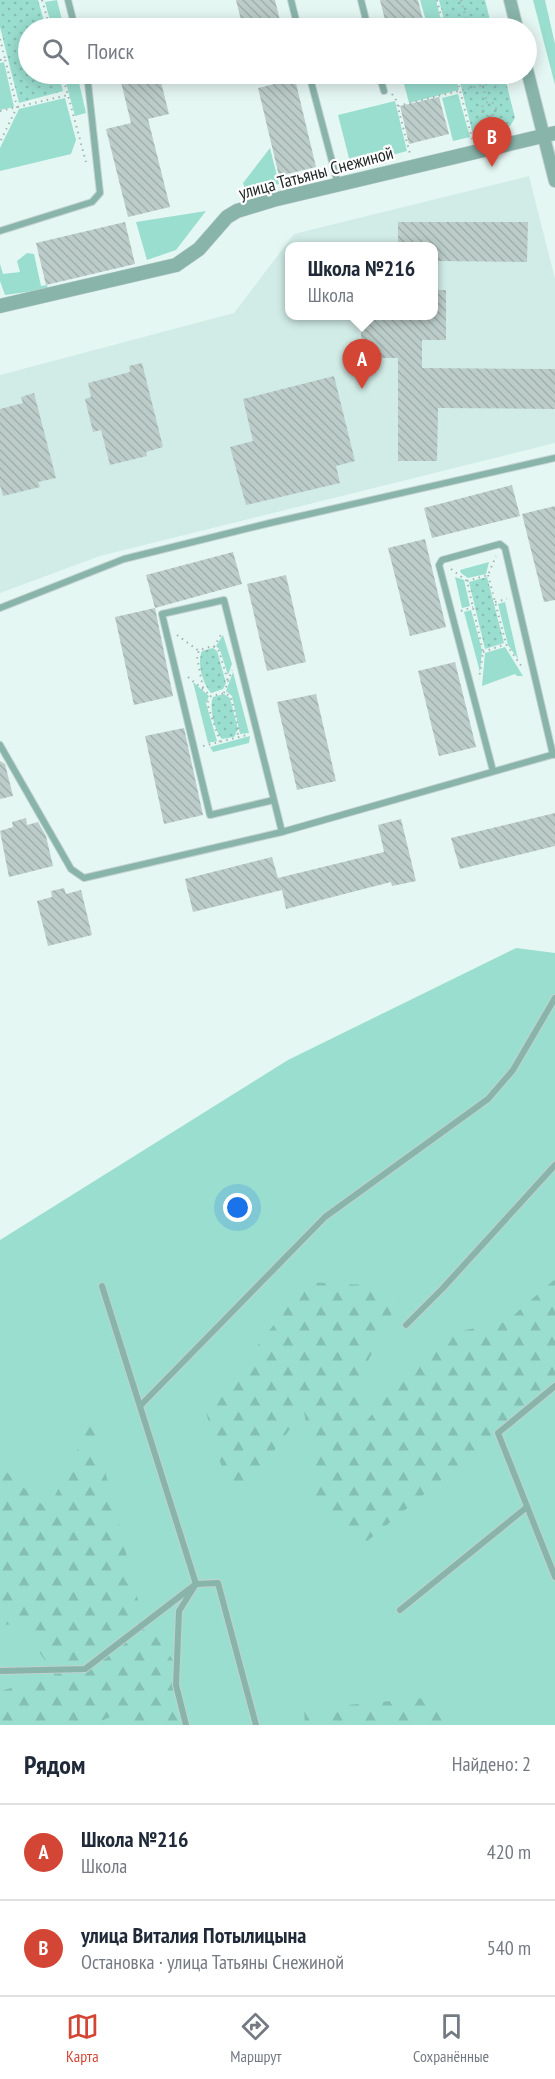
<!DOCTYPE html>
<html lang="ru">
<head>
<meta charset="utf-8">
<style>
  :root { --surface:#fff; --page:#f6f6f7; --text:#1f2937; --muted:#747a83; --line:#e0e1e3; --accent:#d34636 }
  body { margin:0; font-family:"PT Sans Narrow",sans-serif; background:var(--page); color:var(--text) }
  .you { position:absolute; left:238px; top:1208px; width:21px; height:21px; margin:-15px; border:4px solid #fff; border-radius:50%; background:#1a73e8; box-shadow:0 0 0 9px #1a73e833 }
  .badge { display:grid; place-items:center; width:39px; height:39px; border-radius:50%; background:var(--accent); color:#fff; font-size:20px; font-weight:700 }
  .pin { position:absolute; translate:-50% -50px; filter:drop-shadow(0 2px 3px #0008) }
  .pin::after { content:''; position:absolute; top:32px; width:21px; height:18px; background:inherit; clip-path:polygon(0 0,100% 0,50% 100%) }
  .popup { position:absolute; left:285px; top:242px; width:153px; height:78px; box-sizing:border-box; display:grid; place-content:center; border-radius:12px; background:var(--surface); filter:drop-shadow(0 2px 4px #0005); font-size:20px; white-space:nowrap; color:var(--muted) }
  .popup b { font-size:22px; color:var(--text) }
  .popup::after { content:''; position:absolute; left:50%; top:100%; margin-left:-12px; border:12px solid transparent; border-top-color:var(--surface) }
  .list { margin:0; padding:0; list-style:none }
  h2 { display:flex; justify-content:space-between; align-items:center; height:78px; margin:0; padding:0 24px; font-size:26px }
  h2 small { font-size:20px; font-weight:400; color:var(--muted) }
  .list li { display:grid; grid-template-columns:39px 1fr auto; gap:18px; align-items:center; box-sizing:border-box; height:96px; padding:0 24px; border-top:2px solid var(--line) }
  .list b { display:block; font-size:22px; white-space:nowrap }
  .list p { margin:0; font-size:20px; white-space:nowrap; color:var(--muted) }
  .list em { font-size:20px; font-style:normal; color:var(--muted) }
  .icon { flex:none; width:33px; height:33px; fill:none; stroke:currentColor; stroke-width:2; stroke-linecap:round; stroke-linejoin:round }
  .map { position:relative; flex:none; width:555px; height:1725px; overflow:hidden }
  .search { position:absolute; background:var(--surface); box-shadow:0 3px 15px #0003; left:18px; right:18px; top:18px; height:66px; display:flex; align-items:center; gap:15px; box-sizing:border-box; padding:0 21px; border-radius:33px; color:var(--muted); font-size:22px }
  .sheet { height:270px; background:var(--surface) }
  nav { display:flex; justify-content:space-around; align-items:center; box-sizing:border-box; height:84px; border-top:2px solid var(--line); background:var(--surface); font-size:16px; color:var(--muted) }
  nav a { display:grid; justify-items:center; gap:3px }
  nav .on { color:var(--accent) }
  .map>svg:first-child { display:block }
</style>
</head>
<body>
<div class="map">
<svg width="555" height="1725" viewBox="0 0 555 1725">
  <defs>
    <pattern id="forest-firs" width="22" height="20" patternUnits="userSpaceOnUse" patternTransform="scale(1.5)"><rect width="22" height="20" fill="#9aded0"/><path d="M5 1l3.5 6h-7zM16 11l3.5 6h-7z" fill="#84bfb3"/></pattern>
    <pattern id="park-dots" width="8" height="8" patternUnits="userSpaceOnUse" patternTransform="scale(1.5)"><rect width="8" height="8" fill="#9aded0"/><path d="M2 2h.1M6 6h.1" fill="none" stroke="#84bfb3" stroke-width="1.8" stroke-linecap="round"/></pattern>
    <pattern id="building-back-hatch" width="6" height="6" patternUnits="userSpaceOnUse" patternTransform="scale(1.5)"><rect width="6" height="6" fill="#bccdc9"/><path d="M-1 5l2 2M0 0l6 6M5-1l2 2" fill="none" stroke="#a1b0ad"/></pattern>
  </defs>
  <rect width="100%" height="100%" fill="#e5f7f3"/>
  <path fill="#d1ece6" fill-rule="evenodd" d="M529,176L555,279V443L100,556L0,593V375L234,313L294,234ZM290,246H434V316H290Z"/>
  <g fill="#9aded0">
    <path d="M57,0L64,28H52L45,2Z"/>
    <path d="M420,0H436L443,28H428Z"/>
    <path d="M533,0H545L555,44V85Z"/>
    <path d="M4,62L14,107L0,110V63Z"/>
    <path d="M77,74L86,113L75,116L64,75Z"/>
    <path d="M412,74H455L459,90L409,103L402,76Z"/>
    <path d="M458,94L470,137L453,141L442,98Z"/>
    <path d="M65,98L76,140L71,154L0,171V148L19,109Z"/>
    <path d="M395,101L407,151L351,166L338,115Z"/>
    <path d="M270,148L279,184L246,192L243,183Z"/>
    <path d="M206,211L176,250L147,260L136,222Z"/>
    <path d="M27,253L34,254L41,286L47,285L48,289L5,295L0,281V264L3,274L20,272L17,261Z"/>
    <path d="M489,562L486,574L468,578L461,573L460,570Z"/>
    <path d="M455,577L464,580L470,606L462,608Z"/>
    <path d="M505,602L518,659L508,645L498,604Z"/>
    <path d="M471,610L482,650L480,672L464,612Z"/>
    <path d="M223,635L232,664L228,675L220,650L216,646Z"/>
    <path d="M505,647L523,676H517L515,674L482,686L485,653Z"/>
    <path d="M233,672L249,733L240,734L232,696L226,691Z"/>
    <path d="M193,682L209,696L206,703L217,741L208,743Z"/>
    <path d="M250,736L249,743L213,752L210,747Z"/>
    <path d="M516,948L555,953V1725H0V1240L288,1060Z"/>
  </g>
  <g fill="url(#forest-firs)">
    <path d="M555,1279V1386L359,1548L315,1494L304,1410L233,1507L206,1412L307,1282L405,1287L368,1361L357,1433L435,1336L506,1322Z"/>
    <path d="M92,1420L139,1604L187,1684L182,1725H139L119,1713L92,1725H0V1691L55,1676L21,1624L0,1625V1466L48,1510Z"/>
    <path d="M424,1698L458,1725H305L304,1709Z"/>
  </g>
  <g fill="url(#park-dots)">
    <path d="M0,0H38L46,28H28V74H58L63,91L19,103L0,27Z"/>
    <path d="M439,0H485L492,28H446Z"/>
    <path d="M458,74H504L515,118L510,126L473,135Z"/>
    <path d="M487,577L504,643L485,649L469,582Z"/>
    <path d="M213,648L217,651L226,683L223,689L211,693C202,683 197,662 202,651Z"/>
    <path d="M224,694L230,698L238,729L234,737L222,739C214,730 209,707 213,697Z"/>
  </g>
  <g fill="url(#building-back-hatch)">
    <path d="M236,0H275L282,28H243Z"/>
    <path d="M380,0H418L425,28H387Z"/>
    <path d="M119,74H159L169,114L148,119L170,207L128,217L106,129L131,123Z"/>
    <path d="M295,79L316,167L279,176L258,88Z"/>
    <path d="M439,97L449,134L409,144L400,106Z"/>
    <path d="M125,222L135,264L46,285L36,243Z"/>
    <path d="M398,222H528L527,262L434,261V246H398Z"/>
    <path d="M434,290H446V340H422V368L555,369V409L438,408L437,461H398V358H354V343H361V315H434Z"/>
    <path d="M142,363L163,447L146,452L147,456L110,465L101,430L93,432L85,399L91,397L88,383L130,372L129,366Z"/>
    <path d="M334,376L355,461L336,466L340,483L246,505L230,447L253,441L243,399Z"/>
    <path d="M34,393L56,478L38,482L40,487L3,496L0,485V409L23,403L21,397Z"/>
    <path d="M512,485L520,516L432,538L424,508Z"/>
    <path d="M555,506V600L544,602L522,514Z"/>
    <path d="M425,539L446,627L410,636L388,548Z"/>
    <path d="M233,552L242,584L155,608L146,575Z"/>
    <path d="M286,575L306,662L267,671L247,584Z"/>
    <path d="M155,608L173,696L134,705L115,617Z"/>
    <path d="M455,662L476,747L439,756L418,671Z"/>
    <path d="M316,694L336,781L297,790L277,702Z"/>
    <path d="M184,728L203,815L164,824L145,736Z"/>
    <path d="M0,761L5,764L13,796L0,799Z"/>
    <path d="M555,813V846L460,869L451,838Z"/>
    <path d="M26,818L27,825L38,822L46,836L53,866L9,877L0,831L13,827L12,822Z"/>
    <path d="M401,819L416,881L392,886L391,882L286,909L282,890L193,912L185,879L272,857L278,878L384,852L378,825Z"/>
    <path d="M64,888L66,894L81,890L92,935L48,946L37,901L52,897L51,891Z"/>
  </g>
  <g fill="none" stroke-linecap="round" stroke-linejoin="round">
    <g stroke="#c2d2cf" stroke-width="8">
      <g id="service">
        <path d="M68,0L75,28"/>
        <path d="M291,0L298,28"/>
        <path d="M361,0L368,28"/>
        <path d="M309,74L338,184"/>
        <path d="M379,74L384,91"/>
        <path d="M0,231L92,202L100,193L87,74"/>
        <path d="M0,608L124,559L270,523L555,458"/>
        <path d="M0,745L71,869L84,878L282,832L555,754"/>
        <path d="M493,771L439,565L442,560L500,544L505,548L553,755"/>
        <path d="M274,800L210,815L162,614L224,600L282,832"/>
        <path d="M102,1286L196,1584L179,1611L176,1685L186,1725"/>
        <path d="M406,1325L443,1288L555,1165"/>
        <path d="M555,1386L498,1433L555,1577"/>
        <path d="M140,1406L325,1217L488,1099L513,1070L555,998"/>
        <path d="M400,1610L527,1507"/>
        <path d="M0,1671L85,1669L196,1584L218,1583L256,1725"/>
      </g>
    </g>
    <g stroke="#c2d2cf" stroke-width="14">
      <g id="minor">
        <path d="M510,0L517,28"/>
        <path d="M526,66L555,181"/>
      </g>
    </g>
    <g stroke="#c2d2cf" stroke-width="15">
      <path id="tertiary" d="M0,306L176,265L199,249L227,217L237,211L273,200L555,133"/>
    </g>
    <g stroke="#a4b3b0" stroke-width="2" stroke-dasharray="1.5 4.5" stroke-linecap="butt">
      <path d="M42,0L50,28"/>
      <path d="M437,0L444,28"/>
      <path d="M461,0L468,28"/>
      <path d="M0,39L5,59"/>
      <path d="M0,60L5,59L17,107L0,142"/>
      <path d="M62,74L68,95"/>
      <path d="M456,74L472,139"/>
      <path d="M480,74L487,102"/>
      <path d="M392,94L396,100L410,154"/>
      <circle cx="489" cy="109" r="7"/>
      <path d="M398,106L507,79"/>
      <path d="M0,111L68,95L86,162"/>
      <path d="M491,115L495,133"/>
      <path d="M451,569L467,581L483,652L479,679"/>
      <path d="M488,575L506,644L522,667"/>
      <path d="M467,581L488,575L496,556"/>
      <path d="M495,602L507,599"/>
      <path d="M461,611L473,607"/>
      <path d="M177,635L199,651"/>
      <path d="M214,647L222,633"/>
      <path d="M483,652L506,644"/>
      <path d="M188,677L211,696"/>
      <path d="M203,688L197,657L199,650L213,646L219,651L228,681"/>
      <path d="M224,693L232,670"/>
      <path d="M220,742L207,703L211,696L225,693L231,697L239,731L236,738"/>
      <path d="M203,746L247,735"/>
    </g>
    <use href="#service" stroke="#89b4aa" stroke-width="6"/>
    <use href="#minor" stroke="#89b4aa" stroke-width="12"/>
    <use href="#tertiary" stroke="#89b4aa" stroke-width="14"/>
  </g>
  <g text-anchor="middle" stroke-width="4.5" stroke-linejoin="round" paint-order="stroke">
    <g font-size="18" fill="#232a29" stroke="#fff">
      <text transform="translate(316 173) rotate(-15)" y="6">улица Татьяны Снежиной</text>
    </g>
  </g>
</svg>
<div class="you"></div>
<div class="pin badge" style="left:362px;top:389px">A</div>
<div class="popup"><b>Школа №216</b>Школа</div>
<div class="pin badge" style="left:492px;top:167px">B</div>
<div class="search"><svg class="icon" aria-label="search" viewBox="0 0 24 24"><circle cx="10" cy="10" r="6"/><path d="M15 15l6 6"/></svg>Поиск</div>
</div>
<section class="sheet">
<h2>Рядом<small>Найдено: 2</small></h2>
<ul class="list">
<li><span class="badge">A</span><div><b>Школа №216</b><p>Школа</p></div><em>420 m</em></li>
<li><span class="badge">B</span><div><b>улица Виталия Потылицына</b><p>Остановка · улица Татьяны Снежиной</p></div><em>540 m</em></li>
</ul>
</section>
<nav>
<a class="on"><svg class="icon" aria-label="map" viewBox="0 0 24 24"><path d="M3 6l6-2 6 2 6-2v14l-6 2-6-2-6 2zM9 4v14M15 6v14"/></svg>Карта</a>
<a><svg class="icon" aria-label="directions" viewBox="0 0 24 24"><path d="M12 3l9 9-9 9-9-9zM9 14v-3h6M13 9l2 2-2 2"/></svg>Маршрут</a>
<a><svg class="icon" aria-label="saved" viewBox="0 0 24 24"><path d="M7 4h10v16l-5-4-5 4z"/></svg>Сохранённые</a>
</nav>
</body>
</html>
